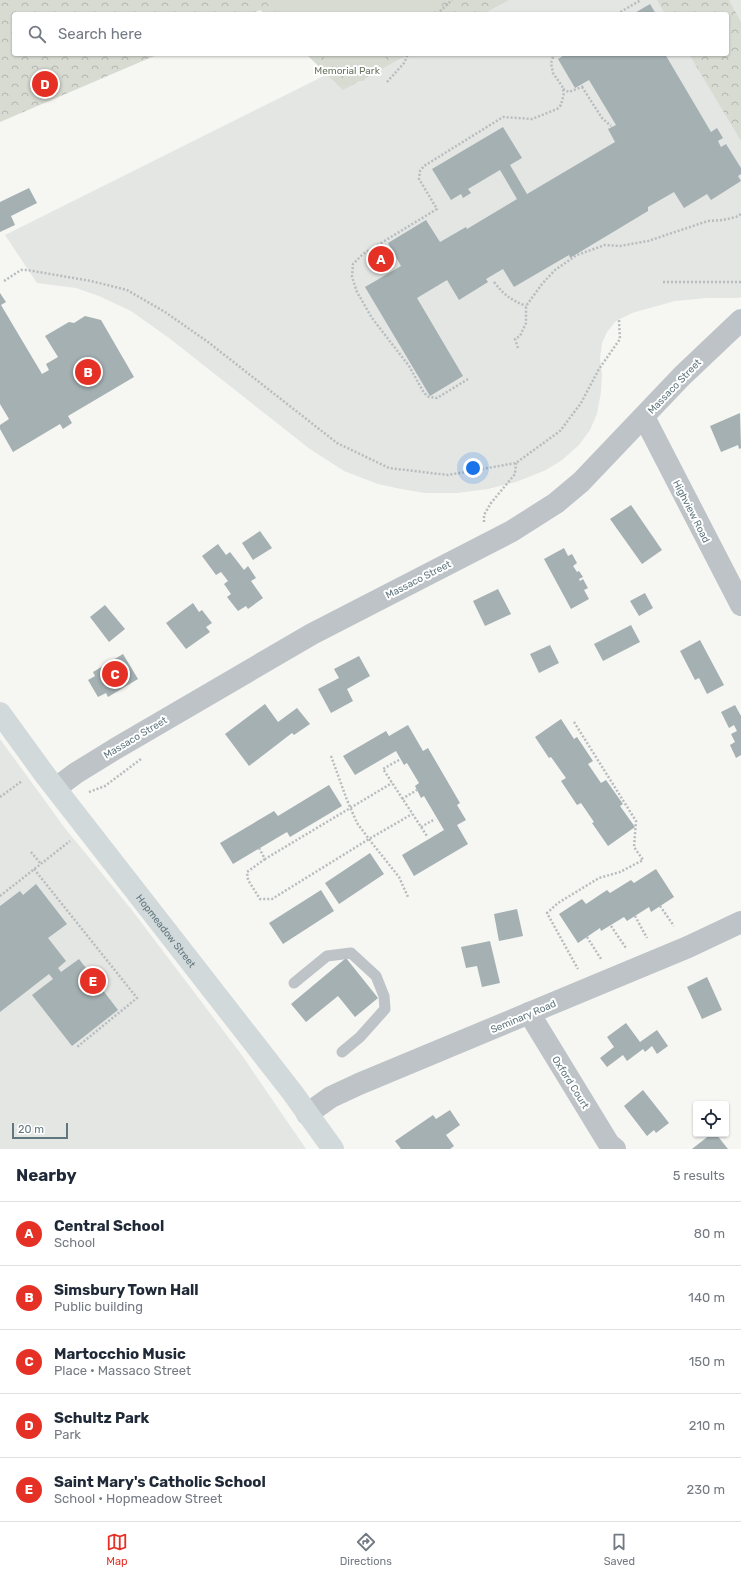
<!DOCTYPE html>
<html lang="en">
<head>
<meta charset="utf-8">
<style>
  :root { --surface:#fff; --page:#f2f2f3; --text:#1f2937; --muted:#747a83; --line:#e0e1e3; --accent:#e53125 }
  body { margin:0; font-family:Rubik,sans-serif; background:var(--page); color:var(--text) }
  .controls { position:absolute; right:12px; bottom:12px; display:grid; overflow:hidden; border-radius:4px; box-shadow:0 1px 3px #0004 }
  .controls button { width:36px; height:36px; display:grid; place-items:center; padding:0; border:0; border-bottom:1px solid var(--line); background:var(--surface); color:var(--text); font:20px sans-serif }
  .scale { position:absolute; left:12px; bottom:10px; width:56px; box-sizing:border-box; padding-left:4px; border:2px solid #61777e; border-top:0; font-size:11px; line-height:14px; white-space:nowrap; color:#61777e; -webkit-text-stroke:3px #fff; paint-order:stroke }
  .you { position:absolute; left:473px; top:468px; width:14px; height:14px; margin:-10px; border:3px solid #fff; border-radius:50%; background:#1a73e8; box-shadow:0 0 0 6px #1a73e833 }
  .badge { display:grid; place-items:center; width:26px; height:26px; border-radius:50%; background:var(--accent); color:#fff; font-size:13px; font-weight:700 }
  .pin { position:absolute; translate:-50% -50%; border:2px solid #fff; box-shadow:0 1px 4px #0006 }
  .list { margin:0; padding:0; list-style:none }
  h2 { display:flex; justify-content:space-between; align-items:center; height:52px; margin:0; padding:0 16px; font-size:17px }
  h2 small { font-size:13px; font-weight:400; color:var(--muted) }
  .list li { display:grid; grid-template-columns:26px 1fr auto; gap:12px; align-items:center; box-sizing:border-box; height:64px; padding:0 16px; border-top:1px solid var(--line) }
  .list b { display:block; font-size:15px; white-space:nowrap }
  .list p { margin:0; font-size:13px; white-space:nowrap; color:var(--muted) }
  .list em { font-size:13px; font-style:normal; color:var(--muted) }
  .icon { flex:none; width:22px; height:22px; fill:none; stroke:currentColor; stroke-width:2; stroke-linecap:round; stroke-linejoin:round }
  .map { position:relative; flex:none; width:741px; height:1149px; overflow:hidden }
  .search { position:absolute; background:var(--surface); box-shadow:0 1px 3px #0004; left:12px; right:12px; top:12px; height:44px; display:flex; align-items:center; gap:10px; box-sizing:border-box; padding:0 14px; border-radius:4px; color:var(--muted); font-size:15px }
  .sheet { height:372px; background:var(--surface) }
  nav { display:flex; justify-content:space-around; align-items:center; box-sizing:border-box; height:56px; border-top:1px solid var(--line); background:var(--surface); font-size:11px; color:var(--muted) }
  nav a { display:grid; justify-items:center; gap:2px }
  nav .on { color:var(--accent) }
  .map>svg:first-child { display:block }
</style>
</head>
<body>
<div class="map">
<svg width="741" height="1149" viewBox="0 0 741 1149">
  <defs>
    <pattern id="park-crowns" width="20" height="18" patternUnits="userSpaceOnUse"><rect width="20" height="18" fill="#d7dbd2"/><path d="M2 6a3 3 0 1 1 6 0M12 15a3 3 0 1 1 6 0" fill="none" stroke="#b2b6b0"/></pattern>
  </defs>
  <rect width="100%" height="100%" fill="#f6f6f3"/>
  <g fill="#e4e6e4">
    <path d="M477,0H741V297L738,298H707L675,301L632,313L616,321L607,332L602,343L600,359L602,374L601,392L597,414L590,430L579,445L562,460L546,470L516,482L488,489L457,493H425L401,489L378,484L344,471L310,449L169,338L131,311L99,296L76,288L37,283L5,235L368,54H727V14H448Z"/>
    <path d="M0,739L64,827L131,909L241,1054L306,1149H0Z"/>
  </g>
  <g fill="url(#park-crowns)">
    <path d="M0,0H509L483,14H265L260,10L251,14H14V54H159L0,122Z"/>
    <path d="M657,0H729L741,22V141L689,54H727V14H665Z"/>
    <path d="M306,54H409L343,90Z"/>
  </g>
  <g fill="#d7dbd2">
    <path d="M264,0H442L428,14H278Z"/>
    <path d="M320,54H389L363,81H348Z"/>
  </g>
  <g fill="#a4b0b2">
    <path d="M650,4L656,14H633Z"/>
    <path d="M566,54H665L711,132L717,128L723,138L718,141L721,147L726,144L741,168V174L738,176L741,181L711,200L707,194L684,208L674,192L648,207V211L570,258L569,255L514,287L503,269L486,279L488,282L459,300L447,280L417,298L463,376L430,396L365,287L401,266L388,243L426,220L440,242L466,227L467,229L517,199L500,170L468,189L471,193L463,198L461,194L451,200L432,169L503,127L522,158L510,165L527,194L615,142L608,129L616,125L589,80L575,88L558,59Z"/>
    <path d="M29,188L37,203L11,216L15,225L0,232V202Z"/>
    <path d="M0,293L6,302L1,305L42,374L49,370L46,364L58,357L45,336L69,322L74,323L85,316L101,320L134,377L68,416L72,423L63,429L60,424L13,452L0,429V425L9,419L0,404Z"/>
    <path d="M740,413L741,448L739,449L738,445L721,452L710,426Z"/>
    <path d="M631,505L662,550L642,564L610,519Z"/>
    <path d="M260,531L272,548L253,560L242,543Z"/>
    <path d="M218,544L226,555L230,552L244,570L248,566L256,578L251,581L263,598L248,609L246,606L238,611L227,597L231,594L224,584L228,581L221,572L216,575L202,556Z"/>
    <path d="M564,548L568,556L572,554L577,563L573,566L577,572L579,571L583,577L579,579L580,581L583,579L588,588L584,590L589,599L571,609L544,559Z"/>
    <path d="M498,589L511,614L485,626L473,601Z"/>
    <path d="M645,593L653,608L639,616L630,601Z"/>
    <path d="M193,603L199,612L202,610L212,623L206,627L210,632L186,649L166,623Z"/>
    <path d="M105,605L125,629L109,642L90,617Z"/>
    <path d="M631,625L640,642L603,661L594,644Z"/>
    <path d="M700,640L724,685L707,694L699,678L695,680L680,651Z"/>
    <path d="M550,645L559,663L539,673L530,654Z"/>
    <path d="M123,654L138,679L108,697L106,693L98,697L88,680L95,676L93,672Z"/>
    <path d="M359,656L370,676L347,689L353,701L331,713L318,689L339,678L334,669Z"/>
    <path d="M265,704L278,722L297,708L310,724L294,735L292,733L249,766L225,734Z"/>
    <path d="M735,705L741,716V755L736,758L730,745L735,742L731,734L737,731L734,725L729,728L721,712Z"/>
    <path d="M561,719L574,739L577,737L593,761L588,764L601,783L606,780L623,804L620,806L635,827L608,846L592,823L594,822L581,803L577,805L561,781L566,778L551,757L549,758L535,737Z"/>
    <path d="M408,725L423,751L428,748L460,803L457,805L466,820L457,825L468,844L414,876L402,855L444,830L424,796L421,798L415,786L419,783L407,763L404,765L396,751L355,775L343,756L386,731L389,736Z"/>
    <path d="M329,785L342,806L290,837L287,832L233,864L220,843L274,811L278,816Z"/>
    <path d="M370,853L384,874L339,904L325,883Z"/>
    <path d="M656,869L674,897L651,912L649,907L627,921L624,917L601,931L600,928L578,943L559,914L582,899L586,904L607,890L610,893L631,880L634,883Z"/>
    <path d="M36,884L67,924L48,938L66,961L58,968L61,972L79,959L118,1010L72,1046L32,995L53,979L49,974L0,1012V906L20,891L23,895Z"/>
    <path d="M321,890L334,911L283,944L269,923Z"/>
    <path d="M517,909L523,936L499,941L494,914Z"/>
    <path d="M490,941L500,983L482,987L477,966L466,968L461,947Z"/>
    <path d="M346,958L378,998L355,1017L338,996L306,1022L291,1004Z"/>
    <path d="M707,977L722,1010L702,1019L687,987Z"/>
    <path d="M626,1023L640,1042L657,1030L668,1046L657,1054L652,1046L645,1052L643,1049L627,1061L623,1055L607,1067L600,1058L614,1047L607,1037Z"/>
    <path d="M643,1090L669,1123L656,1133L654,1130L647,1136L624,1106Z"/>
    <path d="M450,1110L460,1125L446,1135L454,1146L450,1149H401L395,1141L433,1115L436,1119Z"/>
    <path d="M711,1134H716L728,1149H692Z"/>
  </g>
  <g fill="none" stroke-linecap="round" stroke-linejoin="round">
    <g stroke="#b7bcbe" stroke-width="2.5" stroke-dasharray="2 2" stroke-linecap="butt">
      <path d="M437,14L452,0"/>
      <path d="M617,14L641,0"/>
      <path d="M387,82L404,63L408,54"/>
      <path d="M582,87L602,118L611,126"/>
      <path d="M563,89L569,92L584,86"/>
      <path d="M4,281L21,270H27L91,281L127,290L165,312L208,342L337,443L389,468L448,475L516,463L560,431L581,403L599,369L620,339L619,320"/>
      <path d="M494,282C504,295 511,300 526,306"/>
      <path d="M663,282H741"/>
      <path d="M518,348L515,339L520,336L526,323V306L542,284L555,270L577,255L605,245L620,246L648,241L708,221L723,220L736,217L741,214"/>
      <path d="M468,379L437,398L429,397L424,393L409,366L372,318L357,292L352,277L353,264L363,254L437,209L419,179L420,171L424,166L503,117L532,119L557,109L561,105L564,93L562,86L553,73L551,63L554,54"/>
      <path d="M484,522V515L491,503L515,474L516,463"/>
      <path d="M574,722L636,821L634,847L643,860L620,872L599,878L558,903L547,913L578,969"/>
      <path d="M331,756L347,800L357,823L372,843L399,877L408,897"/>
      <path d="M399,760L383,769L427,836"/>
      <path d="M89,792L105,786L141,759"/>
      <path d="M0,797L22,781"/>
      <path d="M402,799L417,790"/>
      <path d="M421,827L435,819"/>
      <path d="M259,848L265,859L392,783"/>
      <path d="M31,852L41,864"/>
      <path d="M265,859L247,872L248,880L260,899H272L369,839L412,814"/>
      <path d="M34,869L137,998L77,1047"/>
      <path d="M0,896L70,841"/>
      <path d="M660,906L674,926"/>
      <path d="M635,916L647,938"/>
      <path d="M611,926L626,948"/>
      <path d="M587,937L601,959"/>
    </g>
    <path stroke="#bdc3c6" stroke-width="11" d="M294,983L327,956L351,953L376,976L384,996L385,1009L360,1037L342,1052"/>
    <g stroke="#bdc3c6" stroke-width="22">
      <path d="M644,417L741,605"/>
      <path d="M56,788L76,773L115,749L312,634L512,531L556,503L581,482L682,376L741,320"/>
      <path d="M529,1013L609,1144L615,1149"/>
      <path d="M307,1114L331,1097L359,1084L688,947L741,922"/>
    </g>
    <path stroke="#d2d9db" stroke-width="22" id="s1" d="M0,713L45,775L292,1092L333,1149"/>
  </g>
  <g text-anchor="middle" stroke-width="4" stroke-linejoin="round" paint-order="stroke">
    <g font-size="10" fill="#687660" stroke="#fff">
      <text x="347" y="74">Memorial Park</text>
    </g>
    <g font-size="10" fill="#61777e" stroke="#fff">
      <text transform="translate(674 386) rotate(-46)" y="4">Massaco Street</text>
      <text transform="translate(692 511) rotate(63)" y="4">Highview Road</text>
      <text transform="translate(418 579) rotate(-27)" y="4">Massaco Street</text>
      <text transform="translate(135 737) rotate(-31)" y="4">Massaco Street</text>
      <text dy="4" stroke="none"><textPath href="#s1" startOffset="274">Hopmeadow Street</textPath></text>
      <text transform="translate(523 1016) rotate(-23)" y="4">Seminary Road</text>
      <text transform="translate(571 1082) rotate(58)" y="4">Oxford Court</text>
    </g>
  </g>
</svg>
<div class="controls">
<button><svg class="icon" aria-label="locate" viewBox="0 0 24 24"><circle cx="12" cy="12" r="6"/><path d="M12 2v4M12 18v4M2 12h4M18 12h4"/></svg></button>
</div>
<div class="scale">20 m</div>
<div class="you"></div>
<div class="pin badge" style="left:381px;top:259px">A</div>
<div class="pin badge" style="left:88px;top:372px">B</div>
<div class="pin badge" style="left:115px;top:674px">C</div>
<div class="pin badge" style="left:45px;top:84px">D</div>
<div class="pin badge" style="left:93px;top:981px">E</div>
<div class="search"><svg class="icon" aria-label="search" viewBox="0 0 24 24"><circle cx="10" cy="10" r="6"/><path d="M15 15l6 6"/></svg>Search here</div>
</div>
<section class="sheet">
<h2>Nearby<small>5 results</small></h2>
<ul class="list">
<li><span class="badge">A</span><div><b>Central School</b><p>School</p></div><em>80 m</em></li>
<li><span class="badge">B</span><div><b>Simsbury Town Hall</b><p>Public building</p></div><em>140 m</em></li>
<li><span class="badge">C</span><div><b>Martocchio Music</b><p>Place · Massaco Street</p></div><em>150 m</em></li>
<li><span class="badge">D</span><div><b>Schultz Park</b><p>Park</p></div><em>210 m</em></li>
<li><span class="badge">E</span><div><b>Saint Mary's Catholic School</b><p>School · Hopmeadow Street</p></div><em>230 m</em></li>
</ul>
</section>
<nav>
<a class="on"><svg class="icon" aria-label="map" viewBox="0 0 24 24"><path d="M3 6l6-2 6 2 6-2v14l-6 2-6-2-6 2zM9 4v14M15 6v14"/></svg>Map</a>
<a><svg class="icon" aria-label="directions" viewBox="0 0 24 24"><path d="M12 3l9 9-9 9-9-9zM9 14v-3h6M13 9l2 2-2 2"/></svg>Directions</a>
<a><svg class="icon" aria-label="saved" viewBox="0 0 24 24"><path d="M7 4h10v16l-5-4-5 4z"/></svg>Saved</a>
</nav>
</body>
</html>
